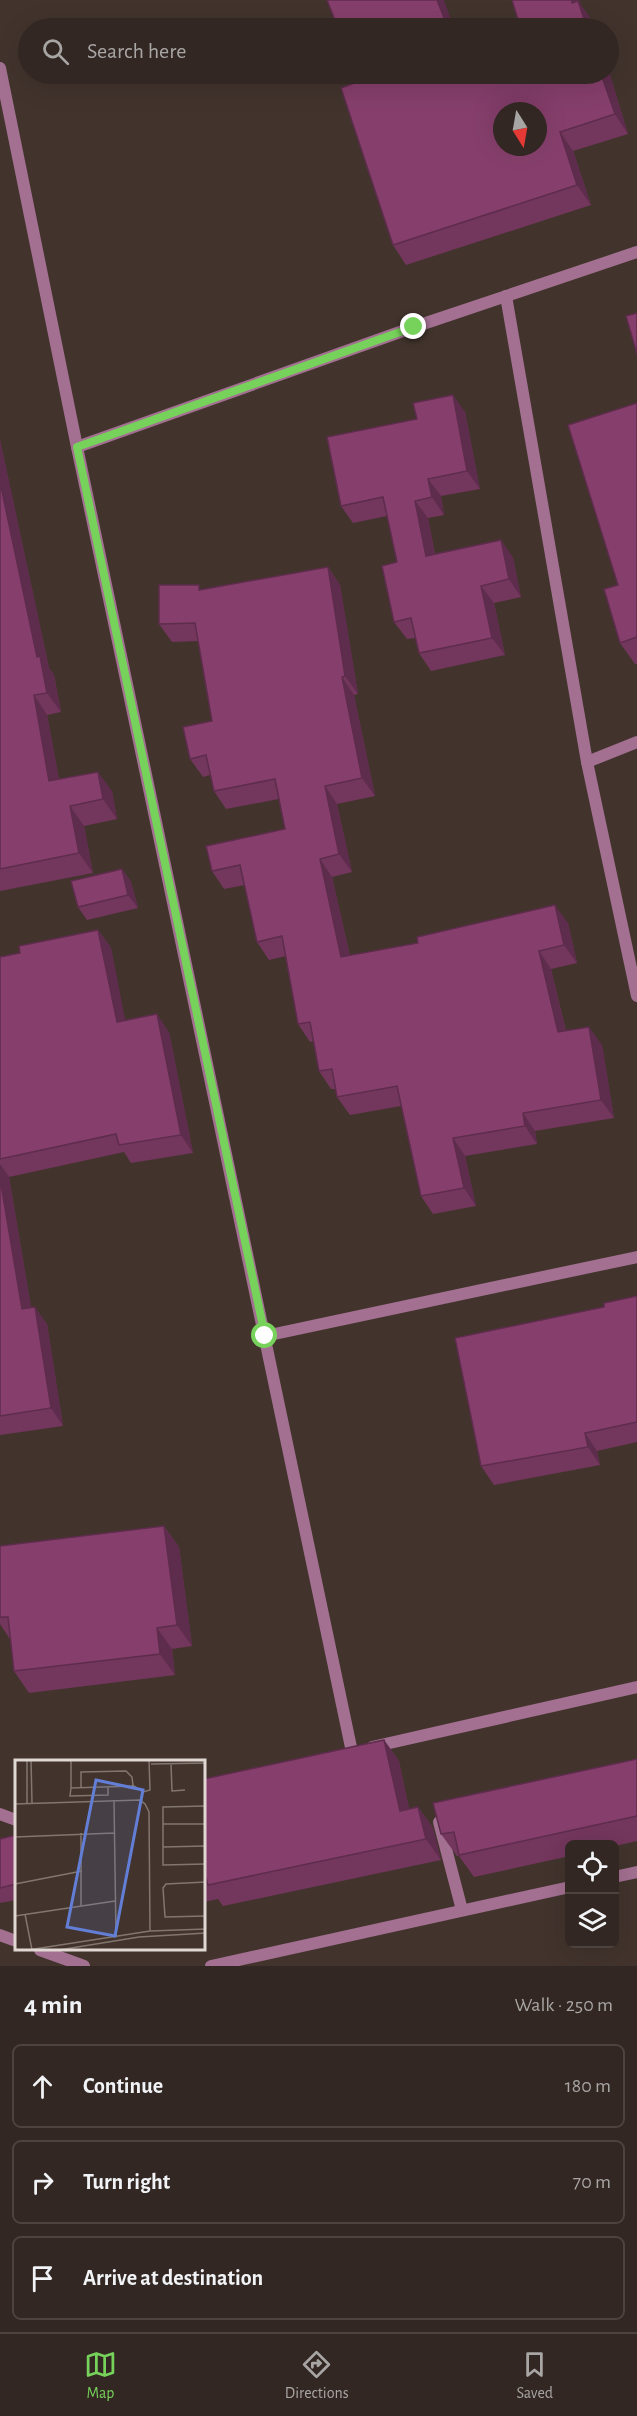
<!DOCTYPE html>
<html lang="en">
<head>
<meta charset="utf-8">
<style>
  :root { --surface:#322722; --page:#3a2f2a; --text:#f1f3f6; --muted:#a8a5a5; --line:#4d4440; --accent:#76d25a }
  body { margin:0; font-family:"Alegreya Sans",sans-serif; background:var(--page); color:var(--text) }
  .controls { position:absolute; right:18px; bottom:18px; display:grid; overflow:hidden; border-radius:9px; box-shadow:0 6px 24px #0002 }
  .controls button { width:54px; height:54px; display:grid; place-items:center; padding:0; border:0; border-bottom:2px solid var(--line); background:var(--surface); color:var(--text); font:30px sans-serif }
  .compass { position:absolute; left:493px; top:102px; width:54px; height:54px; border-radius:50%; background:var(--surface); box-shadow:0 6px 24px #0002; rotate:169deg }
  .stop { position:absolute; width:18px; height:18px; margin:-14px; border:4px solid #76d25a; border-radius:50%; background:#fff }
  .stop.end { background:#76d25a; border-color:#fff; box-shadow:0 2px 6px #0008 }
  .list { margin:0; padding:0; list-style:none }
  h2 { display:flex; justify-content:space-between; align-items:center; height:78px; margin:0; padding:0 24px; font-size:26px }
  h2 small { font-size:20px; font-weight:400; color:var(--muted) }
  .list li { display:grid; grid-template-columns:39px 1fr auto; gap:18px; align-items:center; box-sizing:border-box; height:84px; margin:0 12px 12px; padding:0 12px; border:2px solid var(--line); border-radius:9px }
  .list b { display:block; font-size:22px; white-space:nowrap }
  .list em { font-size:20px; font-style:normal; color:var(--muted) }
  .icon { flex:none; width:33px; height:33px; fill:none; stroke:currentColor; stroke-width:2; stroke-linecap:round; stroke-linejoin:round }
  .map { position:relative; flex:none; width:637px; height:1966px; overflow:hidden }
  .search { position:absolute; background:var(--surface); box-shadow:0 6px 24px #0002; left:18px; right:18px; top:18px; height:66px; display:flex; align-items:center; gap:15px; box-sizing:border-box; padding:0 21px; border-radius:33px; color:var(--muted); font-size:22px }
  .sheet { height:366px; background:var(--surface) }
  nav { display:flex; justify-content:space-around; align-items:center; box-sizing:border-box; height:84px; border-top:2px solid var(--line); background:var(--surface); font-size:16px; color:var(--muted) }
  nav a { display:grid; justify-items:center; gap:3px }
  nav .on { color:var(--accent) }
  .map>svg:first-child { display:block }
</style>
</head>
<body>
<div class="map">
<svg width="637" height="1966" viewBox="0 0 637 1966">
  <rect width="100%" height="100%" fill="#42342d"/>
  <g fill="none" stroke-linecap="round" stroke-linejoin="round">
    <g stroke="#a37091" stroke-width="12">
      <path d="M0,68L77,447L352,1752"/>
      <path d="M506,296L587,762L637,996"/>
      <path d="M77,447L414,327L637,252"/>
      <path d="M587,762L637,742"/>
      <path d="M265,1336L637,1257"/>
      <path d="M372,1747L637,1687"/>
      <path d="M0,1814L16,1820"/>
      <path d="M439,1822L462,1910"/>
      <path d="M614,1877L637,1872"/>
      <path d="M0,1935L16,1941"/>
      <path d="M40,1950L84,1966"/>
      <path d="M211,1966L570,1887"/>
    </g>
  </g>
  <g fill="#73365d">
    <path d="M609,72L628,134L573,151L591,205L406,265L393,245L357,82L609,74Z"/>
    <path d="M637,403V664H635L620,643L618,585Z"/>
    <path d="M465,412L480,489L441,496L444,515L428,518L435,554L501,540L513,558L521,597L494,603L505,655L431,671L419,653L415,638L407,639L394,622L397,562L387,516L353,523L341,506L417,419Z"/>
    <path d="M0,440L49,668L54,675L61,712L47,715L59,779L112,791L117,819L84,826L93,873L0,891Z"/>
    <path d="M328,567L340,585L358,694L354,695L375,796L337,804L352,872L332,877L350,956L568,923L577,963L551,969L566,1031L602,1045L614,1118L535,1131L537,1144L465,1156L476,1206L433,1214L421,1196L401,1106L350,1115L337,1097L336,1089H331L319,1071L313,1041L310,1042L298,1024L286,956L269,960L257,942L245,885L224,889L212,871L285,829L279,799L226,809L214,791L210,775L203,777L190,759L212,721L198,641L172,642L159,624L203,590Z"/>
    <path d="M122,869L131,882L138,908L87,920L78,907Z"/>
    <path d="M98,930L111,948L125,1021L169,1032L193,1153L131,1163L124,1152L9,1177L31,1307L47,1324L63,1426L0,1435V957L20,953Z"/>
    <path d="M637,1296V1442L597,1451L600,1465L494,1485L481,1466L604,1307Z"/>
    <path d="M164,1526L179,1547L192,1646L172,1649L175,1675L29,1693L14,1671L10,1639L0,1624V1546Z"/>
    <path d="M384,1740L399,1761L409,1809L418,1807L433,1828L441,1860L223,1906L218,1899L204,1902V1779Z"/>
    <path d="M637,1759V1841L615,1846V1845H570V1856L474,1877L459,1856H457L441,1834Z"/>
    <path d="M16,1835V1900L0,1903V1839Z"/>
  </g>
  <g fill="#5e2c4c">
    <path d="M437,0H444L454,28H448Z"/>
    <path d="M572,0H579L581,5L592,20L594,28H587Z"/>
    <path d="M609,72L628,134L615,114L601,74H609Z"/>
    <path d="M560,132L573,151L591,205L577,185Z"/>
    <path d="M453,395L465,412L480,489L467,471Z"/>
    <path d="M0,440L49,668L54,675L61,712L47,693L37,657L0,482Z"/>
    <path d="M428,479L441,496L444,515L432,497Z"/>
    <path d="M415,501L428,518L438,574L426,556Z"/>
    <path d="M501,540L513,558L521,597L509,579Z"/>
    <path d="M328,567L340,585L358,694L345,676Z"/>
    <path d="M481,586L494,603L505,655L492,638Z"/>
    <path d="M342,677L354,695L375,796L362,778Z"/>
    <path d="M34,695L47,715L63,801L49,781Z"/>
    <path d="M98,772L112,791L117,819L103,799Z"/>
    <path d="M325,786L337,804L352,872L339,854Z"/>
    <path d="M70,806L84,826L93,873L79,853Z"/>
    <path d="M320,859L332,877L354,975L341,957Z"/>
    <path d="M122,869L131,882L138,908L128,895Z"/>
    <path d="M555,905L568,923L577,963L564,945Z"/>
    <path d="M98,930L111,948L129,1040L117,1022Z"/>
    <path d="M539,951L551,969L570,1050L558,1032Z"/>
    <path d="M157,1014L169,1032L193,1153L181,1135Z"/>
    <path d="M589,1027L602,1045L614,1118L601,1100Z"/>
    <path d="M523,1113L535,1131L537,1144L525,1126Z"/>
    <path d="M453,1138L465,1156L476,1206L464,1188Z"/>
    <path d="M0,1164L9,1177L34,1326L22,1309L0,1178Z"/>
    <path d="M35,1307L47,1324L63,1426L51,1408Z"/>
    <path d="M585,1433L597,1451L600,1465L588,1447Z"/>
    <path d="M164,1526L179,1547L192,1646L177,1625Z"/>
    <path d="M157,1628L172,1649L175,1675L160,1654Z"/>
    <path d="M384,1740L399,1761L414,1832L400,1811Z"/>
    <path d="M418,1807L433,1828L441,1860L426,1839Z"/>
  </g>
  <g fill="#863f6c" stroke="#5e2c4c" stroke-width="1.5" fill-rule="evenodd">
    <path d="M327,0H437L448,28H338Z"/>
    <path d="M512,0H572V3L578,1L587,28H491L518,20Z"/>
    <path d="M354,74H601L615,114L560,132L577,185L393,245L341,88L357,82ZM502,111H538V147H502Z"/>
    <path d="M637,313V354L626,316Z"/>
    <path d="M453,395L467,471L428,479L432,497L415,501L426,556L501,540L509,579L481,586L492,638L419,653L411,618L394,622L382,566L397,562L383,497L341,506L327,437L417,419L413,403Z"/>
    <path d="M637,403V637L620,643L604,589L618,585L568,425Z"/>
    <path d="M0,482L37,657L40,656L47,693L34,695L49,781L98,772L103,799L70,806L79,853L0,869Z"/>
    <path d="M328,567L345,676L342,677L362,778L325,786L339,854L320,859L341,957L418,943L417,937L555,905L564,945L539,951L558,1032L589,1027L601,1100L523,1113L525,1126L453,1138L464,1188L421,1196L397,1086L337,1097L332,1069L319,1071L310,1022L298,1024L282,936L257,942L240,865L212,871L206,846L285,829L275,779L214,791L206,755L190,759L183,727L212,721L195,623L159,624V585H199V590Z"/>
    <path d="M122,869L128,895L78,907L71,881Z"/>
    <path d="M98,930L117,1022L157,1014L181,1135L119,1145L116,1134L0,1159V957L20,953L19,946Z"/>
    <path d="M0,1178L22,1309L35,1307L51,1408L0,1416Z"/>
    <path d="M637,1296V1422L585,1433L588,1447L481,1466L455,1338L604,1307V1303Z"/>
    <path d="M164,1526L177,1625L157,1628L160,1654L14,1671L8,1617H0V1546Z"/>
    <path d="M384,1740L400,1811L418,1807L426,1839L208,1885L206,1878H204V1779Z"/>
    <path d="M637,1759V1816L459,1855L454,1832L441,1834L433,1803Z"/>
    <path d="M16,1835V1884L0,1888V1839Z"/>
  </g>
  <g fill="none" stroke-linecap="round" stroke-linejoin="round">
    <path stroke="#76d25a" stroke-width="8" d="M265,1336L77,447L414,327"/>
  </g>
  <g transform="translate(15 1760)">
    <rect width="190" height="190" fill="#42342d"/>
    <path fill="none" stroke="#82766f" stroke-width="1.5" d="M12,0V43M16,0L17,43M56,0V28L119,26L128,32L135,30L134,0M136,4L191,3M156,4L157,31L170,30M56,28L55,36L93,35V27M66,28V12L111,11L117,17L118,26M99,40L101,176M0,44L125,40L130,44L134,52L135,171M191,46L148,47V105L191,104M148,64H191M66,73V146M0,77L99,73M148,87L191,86M191,122L151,124L148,128L150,157L191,156M0,124L67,111M10,154L17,190M0,156L100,141M13,190L135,171L191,169M44,190L124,177L191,173"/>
    <path fill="#627ed6" fill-opacity="0.15" stroke="#627ed6" stroke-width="3" d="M81,20L128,30L100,176L52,167Z"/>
    <rect width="190" height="190" fill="none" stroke="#e1d8d3" stroke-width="3"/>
  </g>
</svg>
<div class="controls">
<button><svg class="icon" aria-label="locate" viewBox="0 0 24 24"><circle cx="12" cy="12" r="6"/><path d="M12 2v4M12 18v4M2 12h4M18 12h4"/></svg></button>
<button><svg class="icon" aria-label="layers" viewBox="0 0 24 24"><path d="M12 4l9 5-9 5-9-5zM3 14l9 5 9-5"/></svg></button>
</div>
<svg class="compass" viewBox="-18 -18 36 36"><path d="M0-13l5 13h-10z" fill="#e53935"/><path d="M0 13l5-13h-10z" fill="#a8a5a5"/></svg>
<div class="stop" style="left:265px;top:1336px"></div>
<div class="stop end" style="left:414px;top:327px"></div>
<div class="search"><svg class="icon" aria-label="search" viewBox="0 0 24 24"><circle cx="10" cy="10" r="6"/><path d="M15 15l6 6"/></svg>Search here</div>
</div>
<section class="sheet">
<h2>4 min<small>Walk · 250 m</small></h2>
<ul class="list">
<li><svg class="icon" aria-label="ahead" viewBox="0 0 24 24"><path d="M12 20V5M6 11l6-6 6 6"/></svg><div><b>Continue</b></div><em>180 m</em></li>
<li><svg class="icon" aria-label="right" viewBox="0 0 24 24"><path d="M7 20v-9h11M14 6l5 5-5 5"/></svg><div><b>Turn right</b></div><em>70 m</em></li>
<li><svg class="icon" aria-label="arrive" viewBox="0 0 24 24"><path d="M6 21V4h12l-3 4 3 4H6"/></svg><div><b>Arrive at destination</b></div></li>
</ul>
</section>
<nav>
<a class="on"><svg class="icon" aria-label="map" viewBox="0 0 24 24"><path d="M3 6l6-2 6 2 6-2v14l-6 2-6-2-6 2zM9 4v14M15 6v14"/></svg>Map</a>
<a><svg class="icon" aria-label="directions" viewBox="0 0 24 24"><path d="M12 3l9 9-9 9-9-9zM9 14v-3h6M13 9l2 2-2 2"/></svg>Directions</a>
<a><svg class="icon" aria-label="saved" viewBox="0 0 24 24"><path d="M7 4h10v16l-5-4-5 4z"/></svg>Saved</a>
</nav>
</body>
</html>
